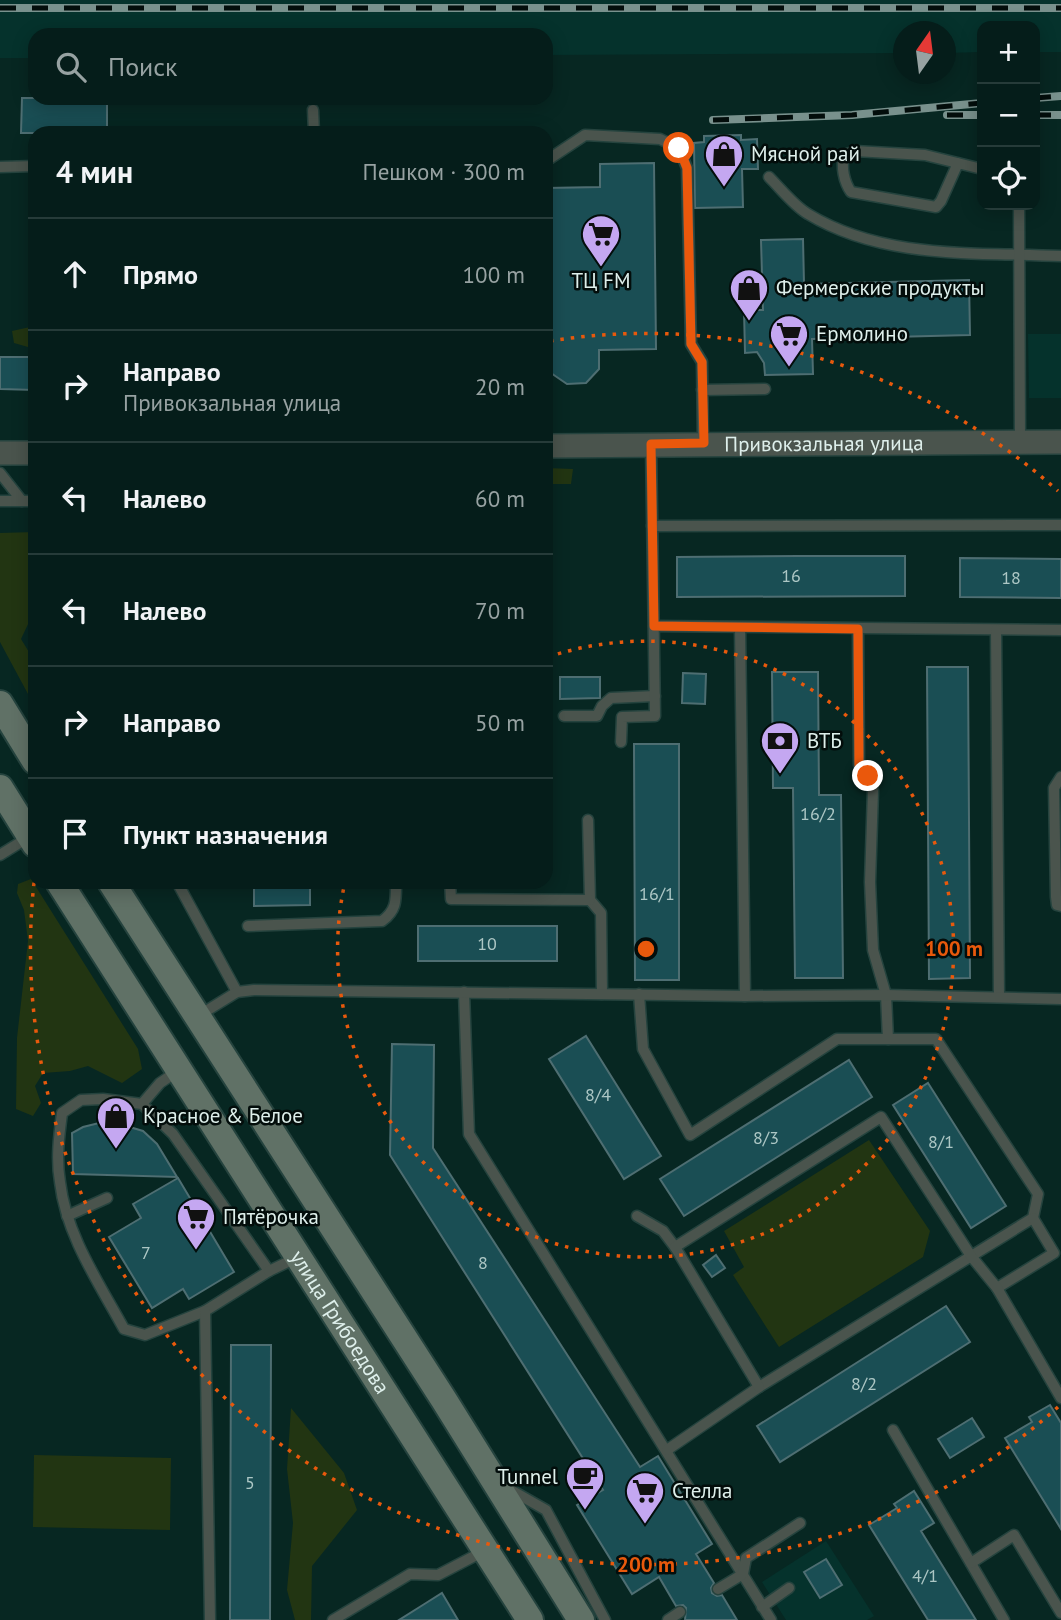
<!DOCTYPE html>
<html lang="ru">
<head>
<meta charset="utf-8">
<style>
  :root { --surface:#051d1a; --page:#0e2623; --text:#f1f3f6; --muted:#97a2a2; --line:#263b39 }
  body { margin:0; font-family:"PT Sans",sans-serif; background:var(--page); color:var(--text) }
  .controls { position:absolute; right:21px; top:21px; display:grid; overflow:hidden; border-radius:14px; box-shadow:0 4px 18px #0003 }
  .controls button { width:63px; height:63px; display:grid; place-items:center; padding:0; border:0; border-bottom:2px solid var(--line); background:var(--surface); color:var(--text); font:35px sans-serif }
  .compass { position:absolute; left:893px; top:21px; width:63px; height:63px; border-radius:50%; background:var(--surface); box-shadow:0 4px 18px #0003; rotate:14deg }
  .stop { position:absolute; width:21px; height:21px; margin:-16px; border:5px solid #ea580c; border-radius:50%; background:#fff }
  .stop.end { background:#ea580c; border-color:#fff; box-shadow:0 2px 7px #0008 }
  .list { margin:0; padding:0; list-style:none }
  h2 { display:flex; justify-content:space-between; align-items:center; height:91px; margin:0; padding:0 28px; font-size:30px }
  h2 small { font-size:23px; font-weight:400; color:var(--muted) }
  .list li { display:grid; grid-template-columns:46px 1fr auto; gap:21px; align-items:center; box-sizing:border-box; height:112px; padding:0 28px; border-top:2px solid var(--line) }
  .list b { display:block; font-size:26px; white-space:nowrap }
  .list p { margin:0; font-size:23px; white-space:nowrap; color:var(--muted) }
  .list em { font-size:23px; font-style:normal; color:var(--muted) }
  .icon { flex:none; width:38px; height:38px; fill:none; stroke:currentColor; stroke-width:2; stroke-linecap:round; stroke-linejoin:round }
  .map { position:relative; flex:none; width:1061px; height:1620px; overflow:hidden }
  .search { position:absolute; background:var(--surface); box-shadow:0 4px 18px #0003; left:28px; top:28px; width:525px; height:77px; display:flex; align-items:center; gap:18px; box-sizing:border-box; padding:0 24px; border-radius:21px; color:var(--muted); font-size:26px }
  .panel { position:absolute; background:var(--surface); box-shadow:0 4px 18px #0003; left:28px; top:126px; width:525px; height:763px; border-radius:21px }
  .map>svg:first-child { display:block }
</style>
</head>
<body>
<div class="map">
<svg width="1061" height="1620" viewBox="0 0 1061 1620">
  <rect width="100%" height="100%" fill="#072722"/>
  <g fill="#05322c">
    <path d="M0,0H1061V52H1035V26H982V52L946,53V32H904L903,53L546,55V35H35V58H0Z"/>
    <path d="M1028,334H1061V398H1029Z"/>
    <path d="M826,1541L874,1616L867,1620H786L762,1582Z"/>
  </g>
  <g fill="#223512">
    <path d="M30,327L35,331V349L14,343L12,331Z"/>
    <path d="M546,468L573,469L571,484H546Z"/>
    <path d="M35,532V604H31L29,622L21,639L35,662V707L0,642V533Z"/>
    <path d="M31,879L138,1049L142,1069L122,1083L88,1066L70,1071L43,1073L35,1086L41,1103L33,1116L16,1109L17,1038L28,941L24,910L17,893L18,884Z"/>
    <path d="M869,1140L930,1231L923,1257L779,1347L733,1275L744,1267L724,1231Z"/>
    <path d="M291,1408L344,1473L357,1510L312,1566L311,1620H295L287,1590L293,1523L287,1469Z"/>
    <path d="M34,1455L171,1458L170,1530L33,1527Z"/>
  </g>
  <g fill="#1a4e54" stroke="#4e6e72" stroke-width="2">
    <path d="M22,98H107V133H21Z"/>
    <path d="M741,135V140L757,139L758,169H742L743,207L695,208L694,143L704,142V136Z"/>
    <path d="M654,163L656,349L599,350V369L586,383L567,384L548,371L546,354V188L600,187V164Z"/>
    <path d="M803,239L804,284L969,280L970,335L812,339L813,374L765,375L764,363L757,352L745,353L744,310H763L761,240Z"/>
    <path d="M0,357H35V390L0,389Z"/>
    <path d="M798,556H905V596L677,597V557Z"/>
    <path d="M960,558L1061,559V598L960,597Z"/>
    <path d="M927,667H968L970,978L929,979Z"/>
    <path d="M772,672H818L819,795H841L843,978H795L793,788H773Z"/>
    <path d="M683,673L706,674L705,704L682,703Z"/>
    <path d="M560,677H600V698L560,699Z"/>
    <path d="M634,744H679V980H635Z"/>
    <path d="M254,882H310V905L254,906Z"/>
    <rect x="418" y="926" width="139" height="35"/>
    <path d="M586,1036L661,1156L624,1179L549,1059Z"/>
    <path d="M392,1044L434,1045L433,1148L640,1467L658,1456L712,1544L696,1554L714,1583L711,1588L712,1593L717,1596L722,1595L737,1620H685L686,1608L683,1605L676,1606L659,1577L632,1594L577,1505L603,1490L390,1155Z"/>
    <path d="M849,1060L872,1097L684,1216L660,1179Z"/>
    <path d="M928,1083L1006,1206L971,1228L893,1105Z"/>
    <path d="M99,1123L123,1125L143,1131L157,1144L177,1177L73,1174L72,1133L83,1127Z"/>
    <path d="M178,1178L234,1272L189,1299L183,1289L152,1308L109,1237L141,1218L133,1204Z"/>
    <path d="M716,1255L725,1268L712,1277L703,1265Z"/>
    <path d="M946,1306L970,1342L780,1462L757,1426Z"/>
    <path d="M231,1345H271L270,1620H230Z"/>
    <path d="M1050,1405L1061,1423V1529L1005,1438L1032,1422L1029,1417Z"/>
    <path d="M972,1418L984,1437L950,1458L938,1439Z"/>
    <path d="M914,1491L934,1523L921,1531L976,1620H928L869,1525L897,1508L894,1504Z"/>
    <path d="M826,1559L842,1585L820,1598L804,1572Z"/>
    <path d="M442,1593L458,1620H399L426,1603Z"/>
  </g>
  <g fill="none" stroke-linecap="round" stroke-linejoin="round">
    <g stroke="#25433e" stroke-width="13">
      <g id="service">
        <path d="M313,110L314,133"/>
        <path d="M546,161L585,135L660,139L679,148L687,168L691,344L702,362L703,443"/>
        <path d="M958,163L941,201L936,207L851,192C844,182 841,167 844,155L855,151L925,155L982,169"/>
        <path d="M0,167L35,166"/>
        <path d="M769,177C781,189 794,206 808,214C884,260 977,252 1061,256"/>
        <path d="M1019,205L1020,442"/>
        <path d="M702,390L765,389"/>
        <path d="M0,473L22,501"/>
        <path d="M0,501H35"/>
        <path d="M652,526L1061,525"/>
        <path d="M654,626L1061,630"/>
        <path d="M740,628L745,996"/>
        <path d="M858,629L859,765L868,776L873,791L870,882L873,950L886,995L888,1039"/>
        <path d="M996,630L999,997"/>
        <path d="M564,716H597L602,706L611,698L655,696"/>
        <path d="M621,742L622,717L655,716L651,445"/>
        <path d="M1061,777L1054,788L1056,897L1057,905L1061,906"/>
        <path d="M588,820L590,900L601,913L602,994"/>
        <path d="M0,855L29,837"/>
        <path d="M177,882L237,992"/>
        <path d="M450,882L451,899L590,900"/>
        <path d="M248,926L382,921C397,910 396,900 396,882"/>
        <path d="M464,992L469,1134L771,1620"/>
        <path d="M639,994L643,1049L690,1135L837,1039H936L1038,1194L1033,1218L759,1387L667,1450"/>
        <path d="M198,1016L237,992L254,990L745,996L886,995L1061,999"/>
        <path d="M103,1099L142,1104L173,1134L269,1271L205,1311L145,1335L124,1329C99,1283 66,1235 60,1182C56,1159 59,1136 62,1113L81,1100Z"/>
        <path d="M142,1104L160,1083L179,1070"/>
        <path d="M67,1216L107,1198"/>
        <path d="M637,1216L663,1231L675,1247"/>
        <path d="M269,1271L296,1258"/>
        <path d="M997,1288L1054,1253L1033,1218"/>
        <path d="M205,1311L210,1620"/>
        <path d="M759,1387L675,1247L881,1117L971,1256L997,1288L1061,1398"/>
        <path d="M893,1430L1004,1620"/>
        <path d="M509,1489L546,1510L605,1620"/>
        <path d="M971,1563L1014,1535L1061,1613"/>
        <path d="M718,1589L743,1574L746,1558L800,1523"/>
        <path d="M762,1607L789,1588"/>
        <path d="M333,1620L410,1574L438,1575L486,1550"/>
        <path d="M668,1620L680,1612"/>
      </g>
    </g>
    <g stroke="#25433e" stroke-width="26">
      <g id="tertiary">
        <path id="s1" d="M546,446L1061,442"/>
        <path d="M0,453H35"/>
      </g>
    </g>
    <g stroke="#25433e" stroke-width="30">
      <g id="secondary">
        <path d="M0,704L35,761"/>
        <path d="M0,788L35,844"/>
        <path id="s2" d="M59,882L530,1620"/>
        <path d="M111,882L444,1400L581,1620"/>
      </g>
    </g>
    <use href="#service" stroke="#4a544d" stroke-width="10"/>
    <use href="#tertiary" stroke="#4a544d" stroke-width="23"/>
    <use href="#secondary" stroke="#607166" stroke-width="26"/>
    <g stroke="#79918d" stroke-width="8">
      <g id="rail">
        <path d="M0,8H1061"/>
        <path d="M1035,98L1061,96"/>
        <path d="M947,115H982"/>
        <path d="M1035,115H1061"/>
        <path d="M713,120L852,115L982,103"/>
      </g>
    </g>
    <use href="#rail" stroke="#030d0b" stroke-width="5" stroke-dasharray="16" stroke-linecap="butt"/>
  </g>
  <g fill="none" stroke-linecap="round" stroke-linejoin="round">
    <path stroke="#ea580c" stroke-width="9" d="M679,148L687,168L691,344L702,362L704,443L651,444L654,626L858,629L859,765L868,776"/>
  </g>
  <g fill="none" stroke="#e8590c" stroke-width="3.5" stroke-dasharray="3.5 7">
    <path d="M548 657A308 308 0 1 1 345 882"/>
    <path d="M1058 1407A616 616 0 0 1 35 874M550 341A616 616 0 0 1 1058 491"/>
  </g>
  <defs>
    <g id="shop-pin" transform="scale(2.0125)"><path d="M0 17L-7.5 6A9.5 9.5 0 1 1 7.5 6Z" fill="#c4a7f1" stroke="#030d0b"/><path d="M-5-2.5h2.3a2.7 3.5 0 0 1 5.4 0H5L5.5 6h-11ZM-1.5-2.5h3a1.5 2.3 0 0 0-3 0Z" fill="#111"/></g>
    <g id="supermarket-pin" transform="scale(2.0125)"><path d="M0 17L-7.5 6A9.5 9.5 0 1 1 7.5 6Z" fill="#c4a7f1" stroke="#030d0b"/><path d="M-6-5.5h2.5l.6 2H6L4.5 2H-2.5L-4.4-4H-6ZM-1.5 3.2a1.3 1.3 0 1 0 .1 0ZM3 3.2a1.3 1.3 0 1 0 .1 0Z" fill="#111"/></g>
    <g id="bank-pin" transform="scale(2.0125)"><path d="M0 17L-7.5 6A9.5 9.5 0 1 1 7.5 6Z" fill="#c4a7f1" stroke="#030d0b"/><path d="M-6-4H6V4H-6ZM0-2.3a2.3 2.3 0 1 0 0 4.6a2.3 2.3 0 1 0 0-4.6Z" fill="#111"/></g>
    <g id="cafe-pin" transform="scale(2.0125)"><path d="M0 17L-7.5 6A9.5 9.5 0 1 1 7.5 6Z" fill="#c4a7f1" stroke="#030d0b"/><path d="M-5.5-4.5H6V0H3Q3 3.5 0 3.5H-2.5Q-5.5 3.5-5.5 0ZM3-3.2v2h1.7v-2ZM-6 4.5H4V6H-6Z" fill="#111"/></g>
  </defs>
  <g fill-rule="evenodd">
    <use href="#shop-pin" x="724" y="154"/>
    <use href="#supermarket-pin" x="601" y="234"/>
    <use href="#shop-pin" x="749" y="288"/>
    <use href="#supermarket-pin" x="789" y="334"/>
    <use href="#bank-pin" x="780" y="741"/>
    <use href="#shop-pin" x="116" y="1116"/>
    <use href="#supermarket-pin" x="196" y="1217"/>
    <use href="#cafe-pin" x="585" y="1477"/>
    <use href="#supermarket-pin" x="645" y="1491"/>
  </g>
  <g text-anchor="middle" stroke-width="5" stroke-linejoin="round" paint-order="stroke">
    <g font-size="18" fill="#adc7c5">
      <text x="791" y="582">16</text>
      <text x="1011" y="584">18</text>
      <text x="818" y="820">16/2</text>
      <text x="657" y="900">16/1</text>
      <text x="487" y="950">10</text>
      <text x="598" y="1101">8/4</text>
      <text x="766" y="1144">8/3</text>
      <text x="941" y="1148">8/1</text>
      <text x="146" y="1259">7</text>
      <text x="483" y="1269">8</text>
      <text x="864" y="1390">8/2</text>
      <text x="250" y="1489">5</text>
      <text x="925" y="1582">4/1</text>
    </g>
    <g font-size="21" fill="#deefeb" stroke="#030d0b" text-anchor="start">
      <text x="751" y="161">Мясной рай</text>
      <text x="601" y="288" text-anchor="middle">ТЦ FM</text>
      <text x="776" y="295">Фермерские продукты</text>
      <text x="816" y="341">Ермолино</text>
      <text x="807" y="748">ВТБ</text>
      <text x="143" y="1123">Красное &amp; Белое</text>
      <text x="223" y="1224">Пятёрочка</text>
      <text x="558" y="1484" text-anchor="end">Tunnel</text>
      <text x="672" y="1498">Стелла</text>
    </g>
    <g font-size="21" fill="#deefeb" stroke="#030d0b">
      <text dy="7" stroke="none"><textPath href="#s1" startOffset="278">Привокзальная улица</textPath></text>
      <text dy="7" stroke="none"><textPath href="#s2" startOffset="522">улица Грибоедова</textPath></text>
    </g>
  </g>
  <circle cx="646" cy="949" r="10" fill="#e8590c" stroke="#030d0b" stroke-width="3.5"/>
  <g font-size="21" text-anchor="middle" font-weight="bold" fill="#e8590c" stroke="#030d0b" stroke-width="5" stroke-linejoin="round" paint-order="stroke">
    <text x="954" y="956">100 m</text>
    <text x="646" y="1572">200 m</text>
  </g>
</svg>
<div class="controls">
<button>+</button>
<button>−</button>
<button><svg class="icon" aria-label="locate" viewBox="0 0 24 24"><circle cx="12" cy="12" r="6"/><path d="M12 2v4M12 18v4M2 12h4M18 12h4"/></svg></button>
</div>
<svg class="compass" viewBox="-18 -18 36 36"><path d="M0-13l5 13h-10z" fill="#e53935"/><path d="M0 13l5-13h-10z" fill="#97a2a2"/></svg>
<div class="stop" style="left:679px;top:148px"></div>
<div class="stop end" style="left:868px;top:776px"></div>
<div class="search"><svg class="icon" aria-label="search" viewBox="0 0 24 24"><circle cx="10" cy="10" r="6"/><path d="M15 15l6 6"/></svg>Поиск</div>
<section class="panel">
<h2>4 мин<small>Пешком · 300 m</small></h2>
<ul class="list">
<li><svg class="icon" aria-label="ahead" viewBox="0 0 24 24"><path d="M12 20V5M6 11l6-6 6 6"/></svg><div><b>Прямо</b></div><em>100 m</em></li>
<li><svg class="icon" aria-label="right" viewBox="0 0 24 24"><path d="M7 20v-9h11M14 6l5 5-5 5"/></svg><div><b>Направо</b><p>Привокзальная улица</p></div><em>20 m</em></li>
<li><svg class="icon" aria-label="left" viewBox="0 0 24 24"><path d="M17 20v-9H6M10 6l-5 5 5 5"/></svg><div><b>Налево</b></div><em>60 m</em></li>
<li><svg class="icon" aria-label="left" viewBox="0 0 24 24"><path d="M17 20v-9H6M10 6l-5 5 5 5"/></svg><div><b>Налево</b></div><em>70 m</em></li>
<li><svg class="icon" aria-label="right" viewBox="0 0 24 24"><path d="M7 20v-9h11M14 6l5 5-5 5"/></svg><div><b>Направо</b></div><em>50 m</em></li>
<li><svg class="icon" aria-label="arrive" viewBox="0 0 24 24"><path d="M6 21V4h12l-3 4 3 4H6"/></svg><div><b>Пункт назначения</b></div></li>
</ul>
</section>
</div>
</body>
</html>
